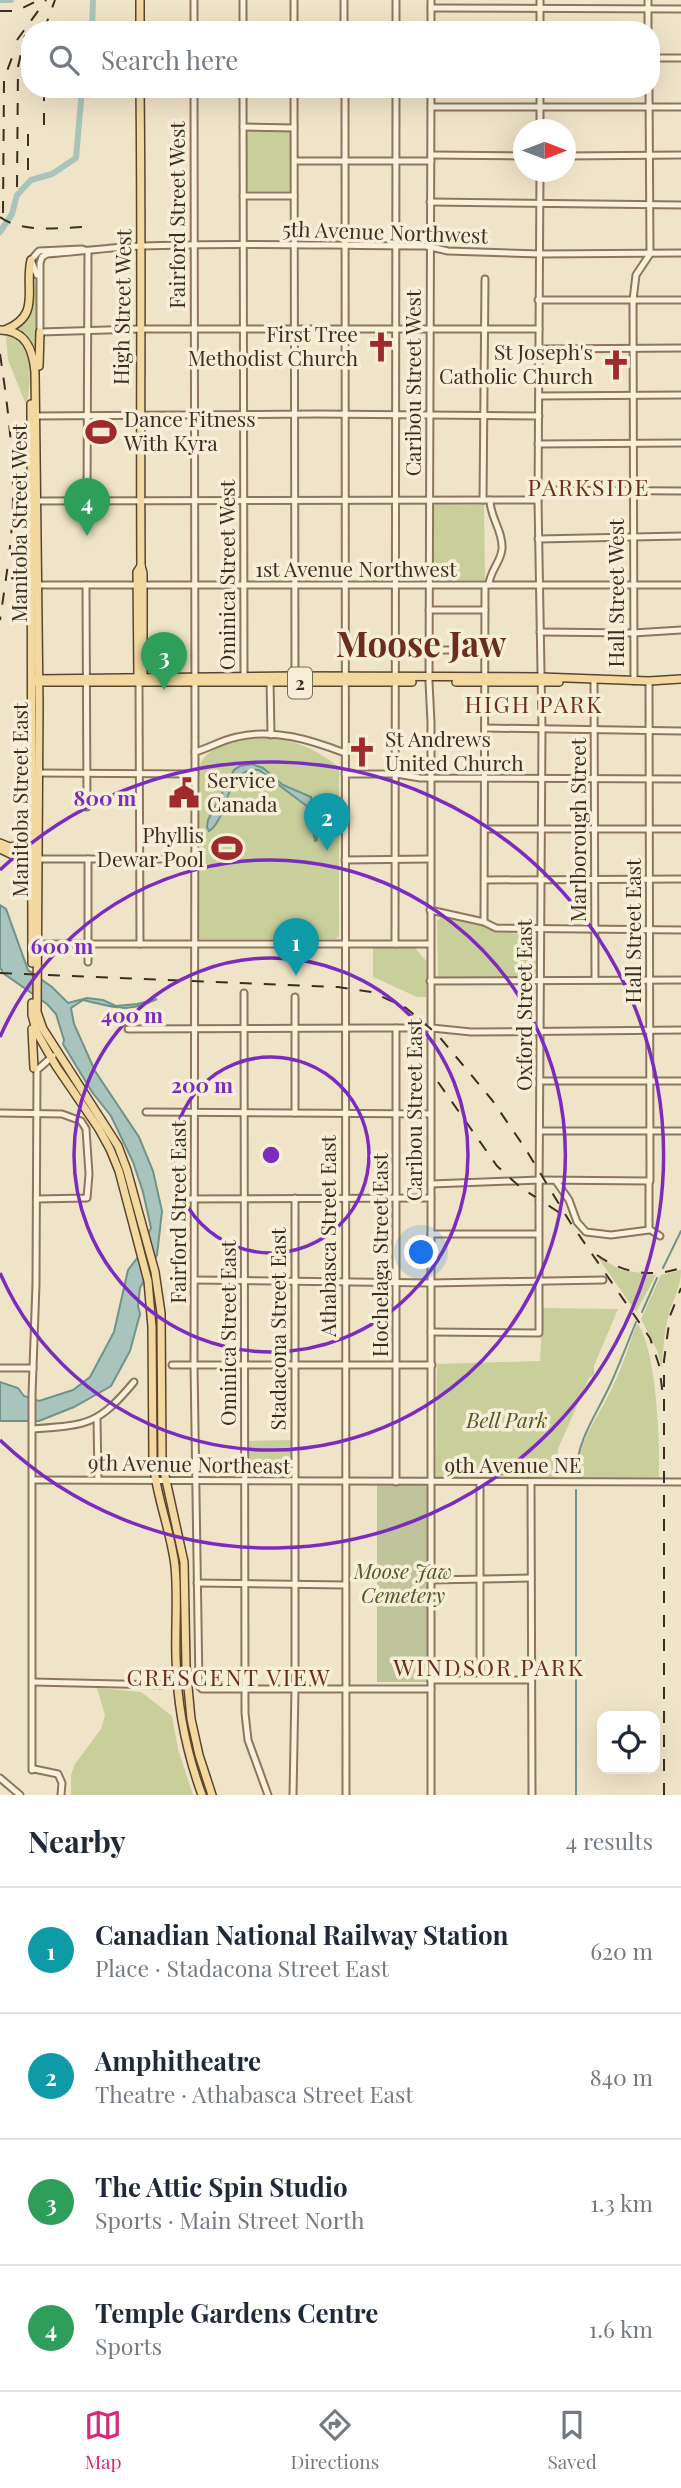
<!DOCTYPE html>
<html lang="en">
<head>
<meta charset="utf-8">
<style>
  :root { --surface:#fff; --page:#f2f2f3; --text:#1f2937; --muted:#747a83; --line:#e0e1e3; --accent:#db2777 }
  body { margin:0; font-family:"Playfair Display",serif; background:var(--page); color:var(--text) }
  .controls { position:absolute; right:21px; bottom:21px; display:grid; overflow:hidden; border-radius:14px; box-shadow:0 7px 28px #0002 }
  .controls button { width:63px; height:63px; display:grid; place-items:center; padding:0; border:0; border-bottom:2px solid var(--line); background:var(--surface); color:var(--text); font:35px sans-serif }
  .compass { position:absolute; left:513px; top:119px; width:63px; height:63px; border-radius:50%; background:var(--surface); box-shadow:0 7px 28px #0002; rotate:90deg }
  .you { position:absolute; left:422px; top:1253px; width:24px; height:24px; margin:-18px; border:5px solid #fff; border-radius:50%; background:#1a73e8; box-shadow:0 0 0 10px #1a73e833 }
  .badge { display:grid; place-items:center; width:46px; height:46px; border-radius:50%; background:var(--accent); color:#fff; font-size:23px; font-weight:700 }
  .pin { position:absolute; translate:-50% -58px; filter:drop-shadow(0 2px 4px #0008) }
  .pin::after { content:''; position:absolute; top:37px; width:24px; height:21px; background:inherit; clip-path:polygon(0 0,100% 0,50% 100%) }
  .list { margin:0; padding:0; list-style:none }
  h2 { display:flex; justify-content:space-between; align-items:center; height:91px; margin:0; padding:0 28px; font-size:30px }
  h2 small { font-size:23px; font-weight:400; color:var(--muted) }
  .list li { display:grid; grid-template-columns:46px 1fr auto; gap:21px; align-items:center; box-sizing:border-box; height:126px; padding:0 28px; border-top:2px solid var(--line) }
  .list b { display:block; font-size:26px; white-space:nowrap }
  .list p { margin:0; font-size:23px; white-space:nowrap; color:var(--muted) }
  .list em { font-size:23px; font-style:normal; color:var(--muted) }
  .icon { flex:none; width:38px; height:38px; fill:none; stroke:currentColor; stroke-width:2; stroke-linecap:round; stroke-linejoin:round }
  .map { position:relative; flex:none; width:681px; height:1795px; overflow:hidden }
  .search { position:absolute; background:var(--surface); box-shadow:0 7px 28px #0002; left:21px; right:21px; top:21px; height:77px; display:flex; align-items:center; gap:18px; box-sizing:border-box; padding:0 24px; border-radius:28px; color:var(--muted); font-size:26px }
  .sheet { height:595px; background:var(--surface) }
  nav { display:flex; justify-content:space-around; align-items:center; box-sizing:border-box; height:98px; border-top:2px solid var(--line); background:var(--surface); font-size:19px; color:var(--muted) }
  nav a { display:grid; justify-items:center; gap:4px }
  nav .on { color:var(--accent) }
  .map>svg:first-child { display:block }
</style>
</head>
<body>
<div class="map">
<svg width="681" height="1795" viewBox="0 0 681 1795">
  <rect width="100%" height="100%" fill="#f0e4c8"/>
  <g fill="#c9cf9b">
    <rect x="247" y="127" width="45" height="64"/>
    <path d="M31,268L37,280L38,360L31,342L16,329C39,316 33,291 31,268Z"/>
    <path d="M6,336C38,342 30,383 27,407L8,360Z"/>
    <path d="M433,505H484L485,580H433Z"/>
    <path d="M267,738C297,740 315,749 339,767V936L336,939H200L197,937L198,770C205,742 243,740 267,738Z"/>
    <path d="M443,915L493,928L494,932L537,935V979L438,977L437,921Z"/>
    <path d="M415,948L427,962L426,997H417L373,977V948Z"/>
    <path d="M597,1256L621,1270L656,1275L636,1312Z"/>
    <path d="M681,1270C681,1289 672,1300 668,1318C664,1334 663,1351 662,1368L657,1350L641,1319L661,1275Z"/>
    <path d="M543,1308L618,1309L594,1366V1375L589,1378L558,1449L556,1477L436,1482L437,1364L540,1361Z"/>
    <path d="M637,1323C657,1349 660,1444 659,1477L576,1478C578,1439 598,1419 613,1386C623,1366 629,1344 637,1323Z"/>
    <path d="M292,1440V1473L247,1474V1441Z"/>
    <path d="M97,1688L141,1692L172,1716L178,1749L193,1795H71V1775L75,1764L101,1729L105,1715Z"/>
  </g>
  <rect fill="#bfc49a" x="377" y="1485" width="52" height="197"/>
  <g fill="#a9c4bc" stroke="#6f938a" stroke-width="2">
    <path d="M252,764L263,768L283,785L311,797L317,840L315,841L308,807L259,770C224,766 229,819 209,831L207,827L208,820L234,770L240,766Z"/>
    <path d="M0,905L6,909L28,970L52,987L68,1003L87,998L103,1000L116,1006L137,1004L157,999C126,1014 114,1007 83,1000L71,1008L74,1024L95,1071L139,1137L153,1171L162,1211L157,1255L140,1288L138,1306L140,1314L130,1351L111,1386L74,1407L39,1421H0V1382L18,1388L24,1396L39,1401L73,1390L90,1377L114,1332L128,1270L138,1257L151,1228L143,1192L133,1162L111,1116L92,1092L63,1044L64,1040L56,1014L47,1004L3,973L0,967Z"/>
  </g>
  <g fill="none" stroke-linecap="round" stroke-linejoin="round">
    <g stroke="#6f938a" stroke-width="2">
      <path d="M663,1268L681,1231"/>
      <path d="M642,1312L657,1278"/>
      <path d="M576,1474C577,1439 597,1414 611,1383C620,1363 628,1342 636,1322"/>
      <path d="M576,1795V1490"/>
    </g>
    <g stroke="#a9c4bc" stroke-width="6">
      <path d="M0,0H11"/>
      <path d="M92,30L93,0"/>
      <path d="M0,232L12,214L17,195L31,180L52,174L76,158L82,89"/>
    </g>
    <g stroke="#8d765c" stroke-width="9">
      <g id="minor">
        <path d="M243,0V30"/>
        <path d="M294,0V30"/>
        <path d="M344,0V30"/>
        <path d="M431,0V30"/>
        <path d="M540,0V30"/>
        <path d="M431,8L681,9"/>
        <path d="M194,30V0"/>
        <path d="M396,30V0"/>
        <path d="M648,30V0"/>
        <path d="M651,58H681"/>
        <path d="M194,89L195,736"/>
        <path d="M243,89L244,680"/>
        <path d="M294,89L295,680"/>
        <path d="M345,89L346,1795"/>
        <path d="M540,89V130"/>
        <path d="M431,107H681"/>
        <path d="M243,127L294,128"/>
        <path d="M431,155L524,156"/>
        <path d="M566,156L681,155"/>
        <path d="M295,161H431"/>
        <path d="M243,196H294"/>
        <path d="M430,202L681,205"/>
        <path d="M37,275L31,260L39,251L82,249L88,251"/>
        <path d="M538,300H681"/>
        <path d="M539,329H140L40,332V263L42,257L47,254C79,252 110,247 142,246C237,242 331,246 426,246L448,251L540,254L681,253"/>
        <path d="M539,349L681,348"/>
        <path d="M539,396L681,395"/>
        <path d="M34,416L319,414L539,416"/>
        <path d="M538,444L681,443"/>
        <path d="M538,490L681,491"/>
        <path d="M483,500L485,279"/>
        <path d="M33,501L538,500"/>
        <path d="M87,501L88,251"/>
        <path d="M538,539L681,536"/>
        <path d="M35,585H681"/>
        <path d="M86,585L87,807"/>
        <path d="M489,585C489,572 501,562 502,549C503,530 490,518 490,500"/>
        <path d="M429,610H485"/>
        <path d="M540,632L633,633L681,630"/>
        <path d="M429,650H485"/>
        <path d="M270,679L271,735"/>
        <path d="M594,680L595,980"/>
        <path d="M634,681L633,300L636,275L650,254L649,89"/>
        <path d="M139,683L140,944"/>
        <path d="M485,728L681,731"/>
        <path d="M195,738L194,1365L199,1686L202,1689H431"/>
        <path d="M195,752C209,748 222,740 237,737C274,728 311,740 345,753"/>
        <path d="M37,773L195,774"/>
        <path d="M345,774H396L420,778L681,779"/>
        <path d="M485,829H681"/>
        <path d="M38,859H195"/>
        <path d="M88,859V962"/>
        <path d="M345,860L430,859"/>
        <path d="M485,880L681,879"/>
        <path d="M430,910L484,922L496,928L681,930"/>
        <path d="M484,922L485,586"/>
        <path d="M34,944H430"/>
        <path d="M395,944L396,89"/>
        <path d="M430,981L681,980"/>
        <path d="M244,993L245,1713L248,1740L268,1795"/>
        <path d="M396,1028V1482"/>
        <path d="M128,1029L370,1028H432L471,1032L681,1030"/>
        <path d="M541,1081H681"/>
        <path d="M146,1112L430,1114"/>
        <path d="M0,1113L62,1114L81,1121L86,1129L89,1174L87,1198L37,1199"/>
        <path d="M295,1113V997"/>
        <path d="M540,1131H681"/>
        <path d="M556,1181L569,1200L577,1222L586,1232L611,1235L649,1230V1181"/>
        <path d="M431,1184L539,1180L650,1181L649,681"/>
        <path d="M539,1197L542,728L538,500L540,172"/>
        <path d="M178,1199L431,1198"/>
        <path d="M649,1229L660,1236"/>
        <path d="M431,1234H538"/>
        <path d="M195,1280L431,1283L603,1280"/>
        <path d="M431,1332L539,1333V1202"/>
        <path d="M172,1365H432"/>
        <path d="M0,1368H33"/>
        <path d="M97,1418L98,1479"/>
        <path d="M33,1429C88,1425 98,1425 134,1382"/>
        <path d="M33,1480L681,1482"/>
        <path d="M531,1482L532,1795"/>
        <path d="M431,1580L531,1578"/>
        <path d="M197,1583L345,1585"/>
        <path d="M480,1679V1482"/>
        <path d="M431,1680H531"/>
        <path d="M33,1682L162,1685"/>
        <path d="M34,1769L58,1774L62,1783L61,1795"/>
        <path d="M32,1770V1395L36,1284L37,1070L53,1056"/>
        <path d="M0,1778L20,1795"/>
        <path d="M293,1795L295,1689V1198"/>
        <path d="M431,1795V722L429,682L431,89"/>
      </g>
    </g>
    <g stroke="#5b4430" stroke-width="10">
      <g id="major">
        <path d="M140,0V30"/>
        <path d="M0,330C26,330 33,350 35,372L39,704L37,1012L43,1029L118,1146L127,1170L155,1272L161,1313L162,1462L184,1562L186,1666L191,1719L199,1755L212,1795"/>
        <path d="M5,330C42,315 24,290 31,260"/>
        <path d="M39,366L40,332"/>
        <path d="M31,404L32,963"/>
        <path d="M35,679L295,676L541,677L649,681L681,679"/>
        <path d="M138,679L137,572L141,566"/>
        <path d="M36,682H412"/>
        <path d="M456,682H559"/>
        <path d="M139,683L143,677V573L141,566C140,407 142,248 140,89"/>
        <path d="M0,843L34,857"/>
        <path d="M10,847L23,845L31,831"/>
        <path d="M0,849L17,857L35,861"/>
        <path d="M32,1003V1015L37,1033L56,1066L99,1129L110,1149L119,1171L148,1281L152,1327L153,1461C156,1497 171,1531 175,1566C178,1597 175,1628 176,1658C177,1705 186,1751 202,1795"/>
        <path d="M32,1029L34,1068"/>
      </g>
    </g>
    <use href="#minor" stroke="#faf1dc" stroke-width="5"/>
    <use href="#major" stroke="#f3d9a0" stroke-width="7"/>
    <g stroke="#3d2e20" stroke-width="2" stroke-dasharray="12 12" stroke-linecap="butt">
      <path d="M0,11H16L39,0"/>
      <path d="M44,30L55,0"/>
      <path d="M17,40L46,0"/>
      <path d="M44,89V137"/>
      <path d="M28,134V176"/>
      <path d="M17,187L18,67L25,35"/>
      <path d="M3,213L4,79L16,47"/>
      <path d="M0,217C23,234 61,227 88,227"/>
      <path d="M0,354C7,400 13,448 13,495C13,537 6,578 0,620"/>
      <path d="M0,973L338,987L372,992L406,1008L437,1034L492,1100L525,1148L570,1222L650,1338L659,1365L663,1396"/>
      <path d="M438,1082L497,1166L520,1187L563,1215"/>
      <path d="M597,1255C622,1273 651,1278 681,1268"/>
      <path d="M664,1795V1361L670,1316L681,1288"/>
    </g>
    <g stroke="#8d765c" stroke-width="9" stroke-linecap="butt">
      <path id="minor-bridge" d="M539,1197V1202"/>
    </g>
    <use href="#minor-bridge" stroke="#faf1dc" stroke-width="5"/>
  </g>
  <g fill="none" stroke="#7b2cbf" stroke-width="3.5">
    <circle cx="271" cy="1155" r="98"/>
    <circle cx="271" cy="1155" r="197"/>
    <path d="M0 1037A295 295 0 1 1 0 1273"/>
    <path d="M0 870A393 393 0 1 1 0 1440"/>
  </g>
  <defs>
    <g id="church-bare" transform="scale(2.415)"><path d="M-1.2-6h2.4v3.5h3.3v2.4h-3.3V6h-2.4V-.1h-3.3v-2.4h3.3Z" fill="#9e2a2b" stroke="#f7eed8" stroke-width="2.5" paint-order="stroke"/></g>
    <g id="stadium-bare" transform="scale(2.415)"><path d="M0-5a6.5 5 0 1 0 0 10a6.5 5 0 1 0 0-10ZM-3.5-1.8h7v3.6h-7Z" fill="#9e2a2b" stroke="#f7eed8" stroke-width="2.5" paint-order="stroke"/></g>
    <g id="civic-bare" transform="scale(2.415)"><path d="M-.6-6.5H3V-4.5H.6V-3L4-1V1h2V6H-6V1h2V-1L-.6-3ZM-1.2 2.5V6h2.4V2.5Z" fill="#9e2a2b" stroke="#f7eed8" stroke-width="2.5" paint-order="stroke"/></g>
  </defs>
  <g fill-rule="evenodd">
    <use href="#church-bare" x="381" y="347"/>
    <use href="#church-bare" x="616" y="365"/>
    <use href="#stadium-bare" x="101" y="432"/>
    <use href="#church-bare" x="362" y="752"/>
    <use href="#civic-bare" x="184" y="793"/>
    <use href="#stadium-bare" x="227" y="848"/>
  </g>
  <g text-anchor="middle" stroke-width="7" stroke-linejoin="round" paint-order="stroke">
    <rect fill="#f7eed8" stroke="#756857" stroke-width="2" x="288" y="667.5" width="24" height="31" rx="5"/>
    <g font-size="19" font-weight="bold" fill="#3d2e20">
      <text x="300" y="690">2</text>
    </g>
    <g font-size="21" fill="#3d2e20" stroke="#f7eed8">
      <text transform="translate(178 215) rotate(-90)" y="7">Fairford Street West</text>
      <text transform="translate(385 233) rotate(2)" y="7">5th Avenue Northwest</text>
      <text transform="translate(123 307) rotate(-89)" y="7">High Street West</text>
      <text transform="translate(414 383) rotate(-90)" y="7">Caribou Street West</text>
      <text transform="translate(20 523) rotate(-90)" y="7">Manitoba Street West</text>
      <text x="356" y="577">1st Avenue Northwest</text>
      <text transform="translate(228 575) rotate(-90)" y="7">Ominica Street West</text>
      <text transform="translate(617 593) rotate(-90)" y="7">Hall Street West</text>
      <text transform="translate(21 800) rotate(-90)" y="7">Manitoba Street East</text>
      <text transform="translate(579 830) rotate(-90)" y="7">Marlborough Street</text>
      <text transform="translate(634 931) rotate(-90)" y="7">Hall Street East</text>
      <text transform="translate(525 1005) rotate(-90)" y="7">Oxford Street East</text>
      <text transform="translate(415 1110) rotate(-90)" y="7">Caribou Street East</text>
      <text transform="translate(179 1212) rotate(-90)" y="7">Fairford Street East</text>
      <text transform="translate(329 1236) rotate(-90)" y="7">Athabasca Street East</text>
      <text transform="translate(381 1255) rotate(-90)" y="7">Hochelaga Street East</text>
      <text transform="translate(279 1329) rotate(-90)" y="7">Stadacona Street East</text>
      <text transform="translate(229 1333) rotate(-90)" y="7">Ominica Street East</text>
      <text transform="translate(189 1465) rotate(1)" y="7">9th Avenue Northeast</text>
      <text x="513" y="1473">9th Avenue NE</text>
    </g>
    <g font-size="21" fill="#3d2e20" stroke="#f7eed8" text-anchor="end">
      <text x="358" y="342">First Tree<tspan x="358" dy="24">Methodist Church</tspan></text>
      <text x="593" y="360">St Joseph's<tspan x="593" dy="24">Catholic Church</tspan></text>
      <text x="124" y="427" text-anchor="start">Dance Fitness<tspan x="124" dy="24">With Kyra</tspan></text>
      <text x="385" y="747" text-anchor="start">St Andrews<tspan x="385" dy="24">United Church</tspan></text>
      <text x="207" y="788" text-anchor="start">Service<tspan x="207" dy="24">Canada</tspan></text>
      <text x="204" y="843">Phyllis<tspan x="204" dy="24">Dewar Pool</tspan></text>
    </g>
    <g font-size="21" font-style="italic" fill="#4d5a26" stroke="#f7eed8">
      <text x="507" y="1428">Bell Park</text>
      <text x="403" y="1579">Moose Jaw<tspan x="403" dy="24">Cemetery</tspan></text>
    </g>
    <g font-size="23" letter-spacing="2" fill="#6b2e1e" stroke="#f7eed8">
      <text x="589" y="496">PARKSIDE</text>
      <text x="534" y="713">HIGH PARK</text>
      <text x="489" y="1676">WINDSOR PARK</text>
      <text x="229" y="1686">CRESCENT VIEW</text>
    </g>
    <g font-size="35" font-weight="bold" fill="#6b2e1e" stroke="#f7eed8">
      <text x="421" y="657">Moose Jaw</text>
    </g>
  </g>
  <circle cx="271" cy="1155" r="10" fill="#7b2cbf" stroke="#f7eed8" stroke-width="3.5"/>
  <g font-size="21" text-anchor="middle" font-weight="bold" fill="#7b2cbf" stroke="#f7eed8" stroke-width="7" stroke-linejoin="round" paint-order="stroke">
    <text x="105" y="806">800 m</text>
    <text x="62" y="954">600 m</text>
    <text x="132" y="1023">400 m</text>
    <text x="202" y="1093">200 m</text>
  </g>
</svg>
<div class="controls">
<button><svg class="icon" aria-label="locate" viewBox="0 0 24 24"><circle cx="12" cy="12" r="6"/><path d="M12 2v4M12 18v4M2 12h4M18 12h4"/></svg></button>
</div>
<svg class="compass" viewBox="-18 -18 36 36"><path d="M0-13l5 13h-10z" fill="#e53935"/><path d="M0 13l5-13h-10z" fill="#747a83"/></svg>
<div class="you"></div>
<div class="pin badge" style="left:296px;top:976px;background:#0f9aa8">1</div>
<div class="pin badge" style="left:327px;top:851px;background:#0f9aa8">2</div>
<div class="pin badge" style="left:164px;top:690px;background:#2e9e5b">3</div>
<div class="pin badge" style="left:87px;top:536px;background:#2e9e5b">4</div>
<div class="search"><svg class="icon" aria-label="search" viewBox="0 0 24 24"><circle cx="10" cy="10" r="6"/><path d="M15 15l6 6"/></svg>Search here</div>
</div>
<section class="sheet">
<h2>Nearby<small>4 results</small></h2>
<ul class="list">
<li><span class="badge" style="background:#0f9aa8">1</span><div><b>Canadian National Railway Station</b><p>Place · Stadacona Street East</p></div><em>620 m</em></li>
<li><span class="badge" style="background:#0f9aa8">2</span><div><b>Amphitheatre</b><p>Theatre · Athabasca Street East</p></div><em>840 m</em></li>
<li><span class="badge" style="background:#2e9e5b">3</span><div><b>The Attic Spin Studio</b><p>Sports · Main Street North</p></div><em>1.3 km</em></li>
<li><span class="badge" style="background:#2e9e5b">4</span><div><b>Temple Gardens Centre</b><p>Sports</p></div><em>1.6 km</em></li>
</ul>
</section>
<nav>
<a class="on"><svg class="icon" aria-label="map" viewBox="0 0 24 24"><path d="M3 6l6-2 6 2 6-2v14l-6 2-6-2-6 2zM9 4v14M15 6v14"/></svg>Map</a>
<a><svg class="icon" aria-label="directions" viewBox="0 0 24 24"><path d="M12 3l9 9-9 9-9-9zM9 14v-3h6M13 9l2 2-2 2"/></svg>Directions</a>
<a><svg class="icon" aria-label="saved" viewBox="0 0 24 24"><path d="M7 4h10v16l-5-4-5 4z"/></svg>Saved</a>
</nav>
</body>
</html>
